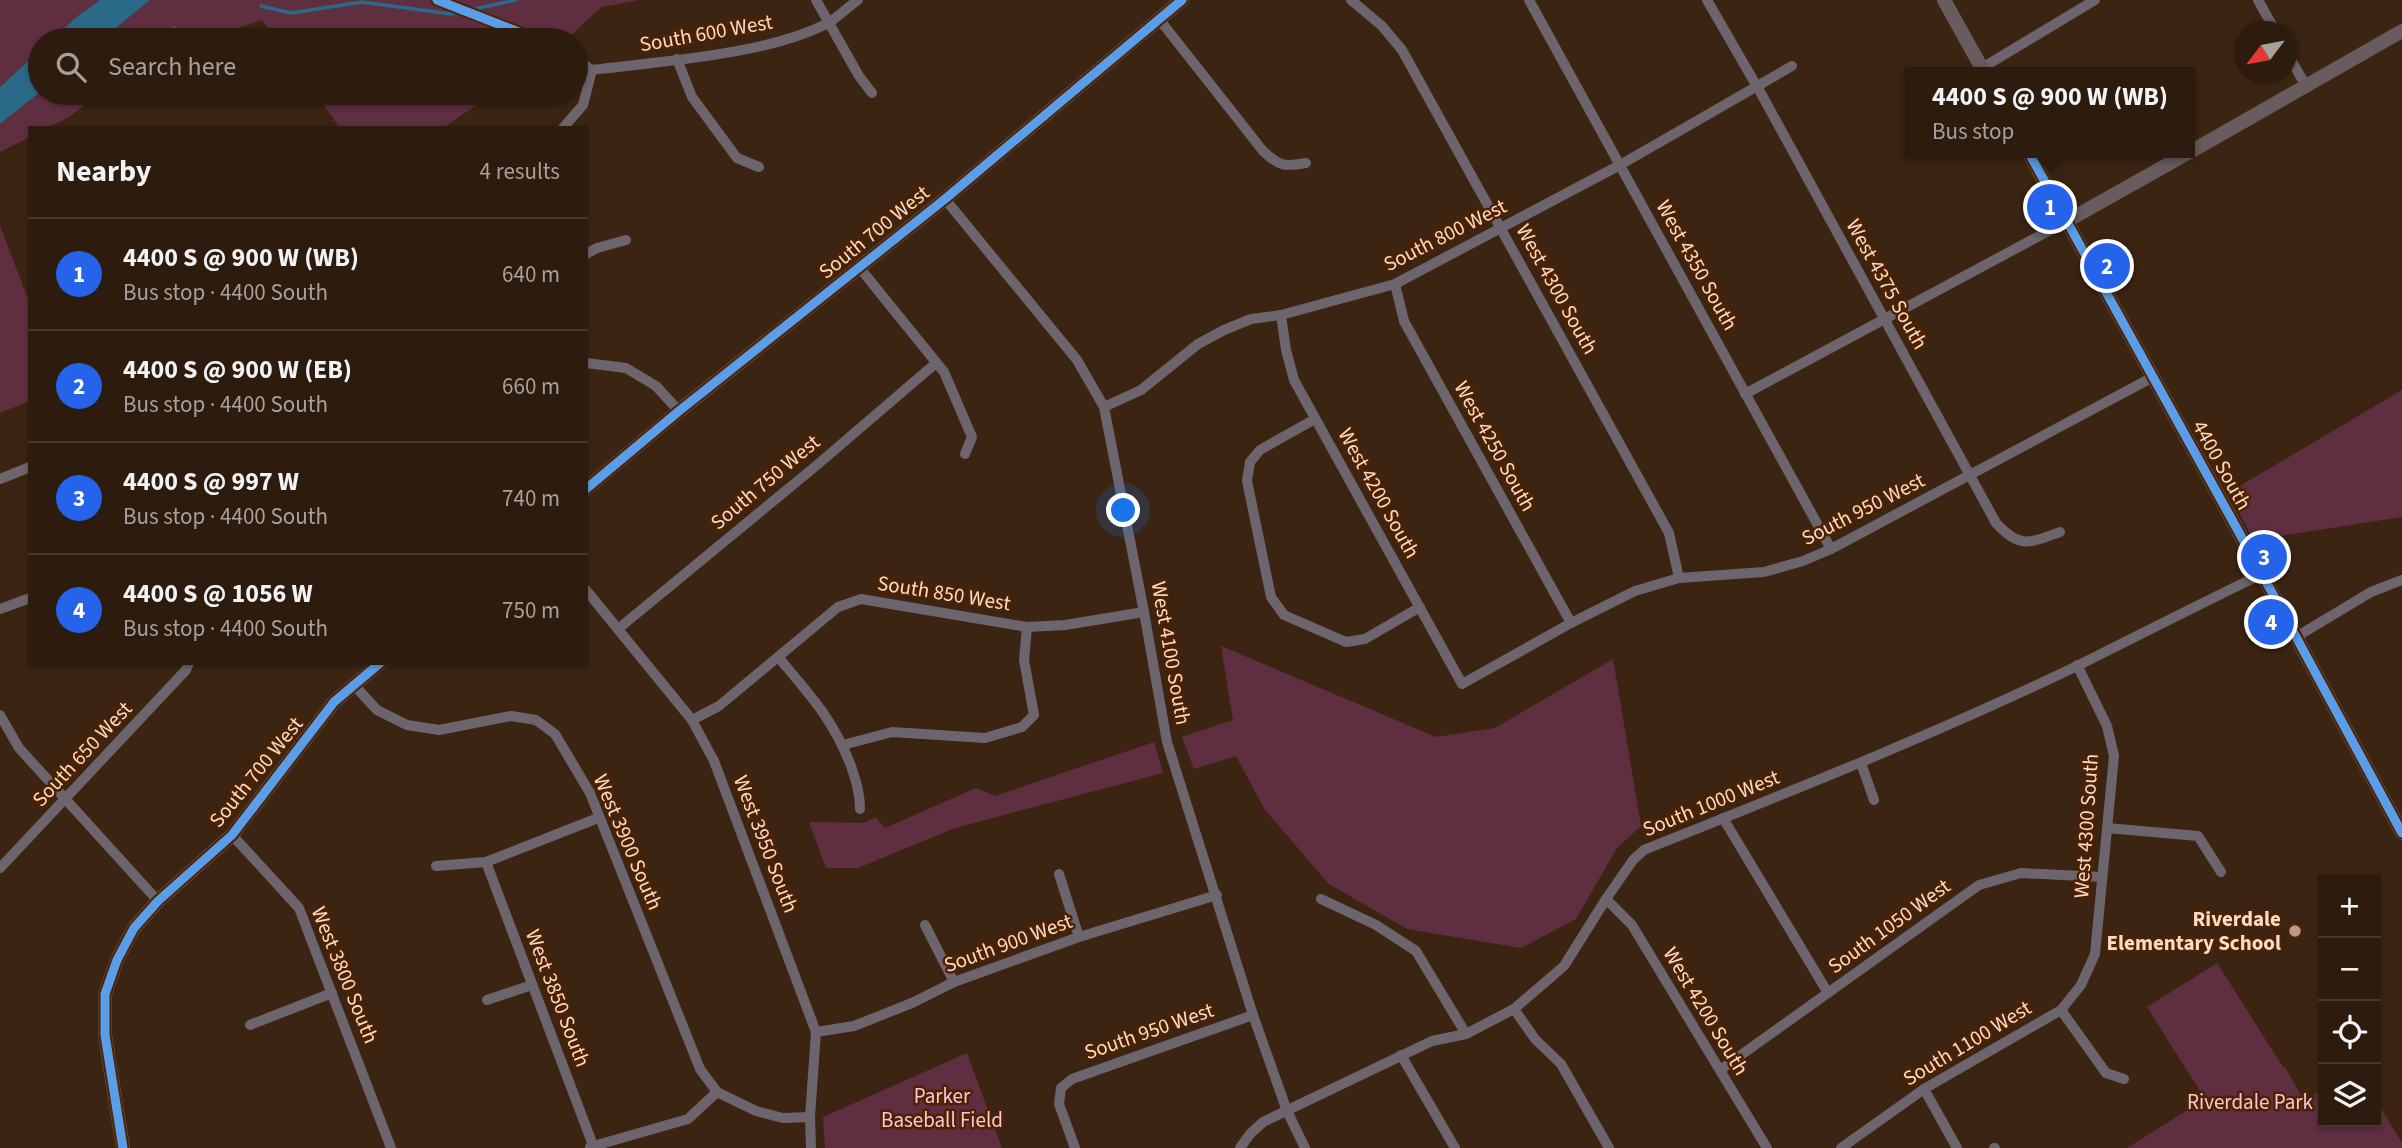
<!DOCTYPE html>
<html lang="en">
<head>
<meta charset="utf-8">
<style>
  :root { --surface:#2d1b0e; --page:#352417; --text:#f1f3f6; --muted:#a7a19e; --line:#48392e; --accent:#2563eb }
  body { margin:0; font-family:"Source Sans 3",sans-serif; background:var(--page); color:var(--text) }
  .controls { position:absolute; right:21px; bottom:21px; display:grid; overflow:hidden; border-radius:0px; box-shadow:0 2px 5px #0004 }
  .controls button { width:63px; height:63px; display:grid; place-items:center; padding:0; border:0; border-bottom:2px solid var(--line); background:var(--surface); color:var(--text); font:35px sans-serif }
  .compass { position:absolute; left:2234px; top:21px; width:63px; height:63px; border-radius:50%; background:var(--surface); box-shadow:0 2px 5px #0004; rotate:238deg }
  .you { position:absolute; left:1124px; top:511px; width:24px; height:24px; margin:-18px; border:5px solid #fff; border-radius:50%; background:#1a73e8; box-shadow:0 0 0 10px #1a73e833 }
  .badge { display:grid; place-items:center; width:46px; height:46px; border-radius:50%; background:var(--accent); color:#fff; font-size:23px; font-weight:700 }
  .pin { position:absolute; translate:-50% -50%; border:4px solid #fff; box-shadow:0 2px 7px #0006 }
  .popup { position:absolute; left:1905px; top:67px; width:290px; height:91px; box-sizing:border-box; display:grid; place-content:center; border-radius:0px; background:var(--surface); filter:drop-shadow(0 2px 5px #0005); font-size:23px; white-space:nowrap; color:var(--muted) }
  .popup b { font-size:26px; color:var(--text) }
  .popup::after { content:''; position:absolute; left:50%; top:100%; margin-left:-14px; border:14px solid transparent; border-top-color:var(--surface) }
  .list { margin:0; padding:0; list-style:none }
  h2 { display:flex; justify-content:space-between; align-items:center; height:91px; margin:0; padding:0 28px; font-size:30px }
  h2 small { font-size:23px; font-weight:400; color:var(--muted) }
  .list li { display:grid; grid-template-columns:46px 1fr auto; gap:21px; align-items:center; box-sizing:border-box; height:112px; padding:0 28px; border-top:2px solid var(--line) }
  .list b { display:block; font-size:26px; white-space:nowrap }
  .list p { margin:0; font-size:23px; white-space:nowrap; color:var(--muted) }
  .list em { font-size:23px; font-style:normal; color:var(--muted) }
  .icon { flex:none; width:38px; height:38px; fill:none; stroke:currentColor; stroke-width:2; stroke-linecap:round; stroke-linejoin:round }
  .map { position:relative; flex:none; width:2402px; height:1148px; overflow:hidden }
  .search { position:absolute; background:var(--surface); box-shadow:0 2px 5px #0004; left:28px; top:28px; width:560px; height:77px; display:flex; align-items:center; gap:18px; box-sizing:border-box; padding:0 24px; border-radius:38px; color:var(--muted); font-size:26px }
  .panel { position:absolute; background:var(--surface); box-shadow:0 2px 5px #0004; left:28px; top:126px; width:560px; height:539px; border-radius:0px }
  .map>svg:first-child { display:block }
</style>
</head>
<body>
<div class="map">
<svg width="2402" height="1148" viewBox="0 0 2402 1148">
  <rect width="100%" height="100%" fill="#3c2412"/>
  <g fill="#5f2e40">
    <path d="M0,0H100L79,15L51,40H40V50L0,87Z"/>
    <path d="M150,0H640L601,7L566,40H277L262,20L201,40H101Z"/>
    <path d="M40,92L99,93C75,112 62,128 30,128V137L0,152V124Z"/>
    <path d="M315,93H494L443,128H340Z"/>
    <path d="M0,226L30,304V401L0,413Z"/>
    <path d="M2402,390V517L2254,540L2228,493Z"/>
    <path d="M1221,646L1436,737L1495,728L1613,659L1641,826L1617,848L1576,919L1521,948L1407,929L1329,884L1265,810L1236,756L1194,769L1182,737L1233,720Z"/>
    <path d="M1154,742L1163,773L955,828L858,868H826L809,822L863,823L876,817L885,828L976,788L995,796Z"/>
    <path d="M2217,963L2283,1067H2285L2304,1101L2323,1089V1122H2376V1100L2402,1143V1148H2127L2205,1099L2147,1007Z"/>
    <path d="M967,1053L1002,1148H825L823,1117Z"/>
  </g>
  <g fill="#2a6a88">
    <path d="M100,0H150L101,40H51L79,15Z"/>
    <path d="M40,50V92L0,124V87Z"/>
  </g>
  <g fill="none" stroke-linecap="round" stroke-linejoin="round">
    <g stroke="#2a6a88" stroke-width="3.5">
      <path d="M261,6L291,13L362,2L451,14L516,0"/>
      <path d="M163,40L174,28"/>
    </g>
    <g stroke="#6c656d" stroke-width="10">
      <path d="M816,0L859,76L872,93"/>
      <path d="M1351,0L1382,26L1402,50L1669,533L1679,578"/>
      <path d="M1529,0L1831,549"/>
      <path d="M1707,0L1763,97L1996,523C2020,549 2029,543 2060,532"/>
      <path d="M2258,0L2276,32"/>
      <path d="M1159,19L1263,151C1279,166 1284,167 1306,163"/>
      <path d="M2286,51L2306,86"/>
      <path d="M576,59L592,70C662,61 767,55 828,23C838,17 848,7 858,0"/>
      <path d="M677,59L692,97L737,158L759,167"/>
      <path d="M1982,68L2095,0"/>
      <path d="M563,128L583,105L592,70"/>
      <path d="M945,199L1077,360L1104,407L1144,612L1167,742L1253,1015L1287,1111L1305,1148"/>
      <path d="M586,254L597,248L626,240"/>
      <path d="M859,267L944,372L972,437L965,454"/>
      <path d="M1395,284L1404,321L1571,623"/>
      <path d="M1281,315L1286,350L1294,380L1462,684L1571,623L1635,591L1679,578L1764,572L1803,561L1831,549L2153,377"/>
      <path d="M586,363L626,368L656,386L679,411"/>
      <path d="M1745,394L2067,221"/>
      <path d="M1104,407L1141,390L1198,344L1224,330L1251,319L1281,315L1395,284L1620,165L1792,66"/>
      <path d="M1315,419L1260,450L1250,462L1247,481L1271,597L1284,615L1346,642L1365,639L1420,607"/>
      <path d="M0,479L30,467"/>
      <path d="M586,590L692,720L714,761L816,1032L810,1117L811,1148"/>
      <path d="M0,609L30,598"/>
      <path d="M618,629L817,465L936,363"/>
      <path d="M2296,637L2371,592L2402,580"/>
      <path d="M778,657C810,695 833,719 851,766C856,781 860,793 860,809"/>
      <path d="M354,685L377,710L407,725L439,730L511,716L536,720L555,734L590,793L700,1069L717,1092"/>
      <path d="M0,715L19,748L158,901"/>
      <path d="M692,720L719,706L838,607L861,599L1027,627L1065,625L1144,612"/>
      <path d="M843,745L892,732L985,738L1022,727L1034,715L1024,660L1027,627"/>
      <path d="M1861,763L1874,800"/>
      <path d="M1723,818L1828,993"/>
      <path d="M2107,828L2198,836L2221,872"/>
      <path d="M232,835L299,908L391,1148"/>
      <path d="M486,862L594,1148"/>
      <path d="M436,866L486,862L598,818"/>
      <path d="M0,868L186,670L189,663"/>
      <path d="M1059,874L1079,937"/>
      <path d="M1321,899L1376,925L1416,951L1466,1034"/>
      <path d="M1606,899L1632,925L1767,1148"/>
      <path d="M925,925L954,982"/>
      <path d="M487,1000L532,985"/>
      <path d="M1514,1009L1535,1039L1561,1064L1609,1148"/>
      <path d="M2061,1010L2106,1073L2124,1079"/>
      <path d="M250,1025L332,993"/>
      <path d="M816,1032L854,1026L912,1003L954,982L1079,937L1217,895"/>
      <path d="M1401,1055L1455,1148"/>
      <path d="M1720,1070L1979,885L2021,873L2102,877"/>
      <path d="M1924,1089L1957,1148"/>
      <path d="M590,1147L688,1119L717,1092L756,1111L783,1118L810,1117"/>
      <path d="M1075,1148L1059,1104L1061,1088L1072,1079L1253,1015"/>
      <path d="M1240,1148L1250,1134L1263,1122L1432,1041L1466,1034L1514,1009L1564,966L1606,899L1633,860L1644,850C1789,792 1936,734 2077,666C2139,635 2200,604 2262,574"/>
      <path d="M1841,1148L1924,1089L2061,1010L2081,985L2095,954L2114,756L2107,726L2077,665"/>
      <path d="M1994,1148H1995"/>
    </g>
    <g stroke="#675c5e" stroke-width="14">
      <path d="M1944,0L1984,72"/>
      <path d="M2190,152L2402,31"/>
      <path d="M2029,153L2262,574L2402,833"/>
      <path d="M2067,221L2188,153"/>
      <path d="M586,489L679,411L945,199L1182,0"/>
      <path d="M123,1148L105,1035V994L117,960L134,928L158,901L232,835L334,702L380,663"/>
    </g>
    <g stroke="#4e2100" stroke-width="13">
      <g id="cycleway">
        <path d="M437,0L539,40"/>
        <path d="M2029,153L2262,574L2402,833"/>
        <path d="M586,489L679,411L945,199L1182,0"/>
        <path d="M123,1148L105,1035V994L117,960L134,928L158,901L232,835L334,702L380,663"/>
      </g>
    </g>
    <use href="#cycleway" stroke="#5a9eea" stroke-width="9"/>
  </g>
  <circle fill="#b69b89" stroke="#4e2100" stroke-width="2.5" cx="2295" cy="931" r="7"/>
  <g text-anchor="middle" stroke-width="5" stroke-linejoin="round" paint-order="stroke">
    <g font-size="21" fill="#f8dbc9" stroke="#4e2100">
      <text transform="translate(706 33) rotate(-10)" y="7">South 600 West</text>
      <text transform="translate(874 232) rotate(-39)" y="7">South 700 West</text>
      <text transform="translate(1445 235) rotate(-27)" y="7">South 800 West</text>
      <text transform="translate(1697 265) rotate(61)" y="7">West 4350 South</text>
      <text transform="translate(1887 284) rotate(61)" y="7">West 4375 South</text>
      <text transform="translate(1557 289) rotate(61)" y="7">West 4300 South</text>
      <text transform="translate(1495 446) rotate(61)" y="7">West 4250 South</text>
      <text transform="translate(2222 465) rotate(61)" y="7">4400 South</text>
      <text transform="translate(765 482) rotate(-40)" y="7">South 750 West</text>
      <text transform="translate(1379 493) rotate(61)" y="7">West 4200 South</text>
      <text transform="translate(1863 509) rotate(-27)" y="7">South 950 West</text>
      <text transform="translate(944 593) rotate(9)" y="7">South 850 West</text>
      <text transform="translate(1171 653) rotate(80)" y="7">West 4100 South</text>
      <text transform="translate(82 754) rotate(-47)" y="7">South 650 West</text>
      <text transform="translate(256 772) rotate(-51)" y="7">South 700 West</text>
      <text transform="translate(1711 803) rotate(-22)" y="7">South 1000 West</text>
      <text transform="translate(2086 826) rotate(-86)" y="7">West 4300 South</text>
      <text transform="translate(628 842) rotate(67)" y="7">West 3900 South</text>
      <text transform="translate(766 844) rotate(69)" y="7">West 3950 South</text>
      <text transform="translate(1889 926) rotate(-36)" y="7">South 1050 West</text>
      <text transform="translate(1008 943) rotate(-20)" y="7">South 900 West</text>
      <text transform="translate(345 975) rotate(68)" y="7">West 3800 South</text>
      <text transform="translate(558 998) rotate(69)" y="7">West 3850 South</text>
      <text transform="translate(1706 1011) rotate(59)" y="7">West 4200 South</text>
      <text transform="translate(1149 1031) rotate(-19)" y="7">South 950 West</text>
      <text transform="translate(1967 1043) rotate(-31)" y="7">South 1100 West</text>
    </g>
    <g font-size="21" font-weight="bold" fill="#f8dbc9" stroke="#4e2100" text-anchor="end">
      <text x="2281" y="926">Riverdale<tspan x="2281" dy="24">Elementary School</tspan></text>
    </g>
    <g font-size="21" fill="#f5c7d9" stroke="#4e2100">
      <text x="942" y="1103">Parker<tspan x="942" dy="24">Baseball Field</tspan></text>
      <text x="2250" y="1109">Riverdale Park</text>
    </g>
  </g>
</svg>
<div class="controls">
<button>+</button>
<button>−</button>
<button><svg class="icon" aria-label="locate" viewBox="0 0 24 24"><circle cx="12" cy="12" r="6"/><path d="M12 2v4M12 18v4M2 12h4M18 12h4"/></svg></button>
<button><svg class="icon" aria-label="layers" viewBox="0 0 24 24"><path d="M12 4l9 5-9 5-9-5zM3 14l9 5 9-5"/></svg></button>
</div>
<svg class="compass" viewBox="-18 -18 36 36"><path d="M0-13l5 13h-10z" fill="#e53935"/><path d="M0 13l5-13h-10z" fill="#a7a19e"/></svg>
<div class="you"></div>
<div class="pin badge" style="left:2050px;top:207px">1</div>
<div class="popup"><b>4400 S @ 900 W (WB)</b>Bus stop</div>
<div class="pin badge" style="left:2107px;top:266px">2</div>
<div class="pin badge" style="left:2264px;top:557px">3</div>
<div class="pin badge" style="left:2271px;top:622px">4</div>
<div class="search"><svg class="icon" aria-label="search" viewBox="0 0 24 24"><circle cx="10" cy="10" r="6"/><path d="M15 15l6 6"/></svg>Search here</div>
<section class="panel">
<h2>Nearby<small>4 results</small></h2>
<ul class="list">
<li><span class="badge">1</span><div><b>4400 S @ 900 W (WB)</b><p>Bus stop · 4400 South</p></div><em>640 m</em></li>
<li><span class="badge">2</span><div><b>4400 S @ 900 W (EB)</b><p>Bus stop · 4400 South</p></div><em>660 m</em></li>
<li><span class="badge">3</span><div><b>4400 S @ 997 W</b><p>Bus stop · 4400 South</p></div><em>740 m</em></li>
<li><span class="badge">4</span><div><b>4400 S @ 1056 W</b><p>Bus stop · 4400 South</p></div><em>750 m</em></li>
</ul>
</section>
</div>
</body>
</html>
